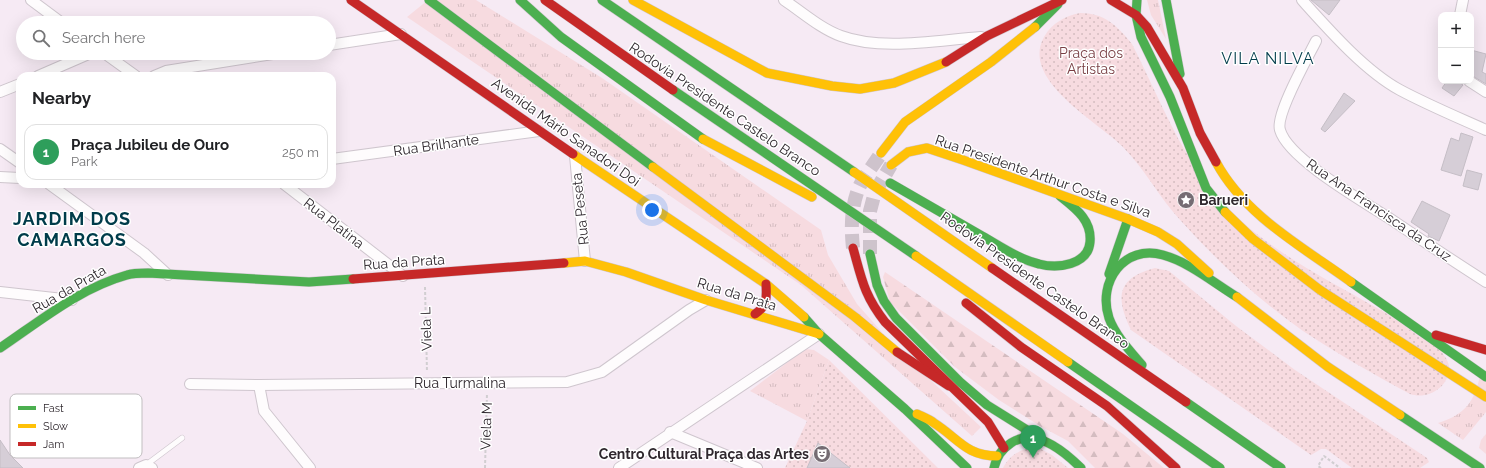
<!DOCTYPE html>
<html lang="en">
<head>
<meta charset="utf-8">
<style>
  :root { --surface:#fff; --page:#f2f2f2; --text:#202124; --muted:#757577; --line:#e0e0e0; --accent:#756c73 }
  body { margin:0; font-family:Raleway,sans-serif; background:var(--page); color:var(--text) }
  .controls { position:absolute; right:12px; top:12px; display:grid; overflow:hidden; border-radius:8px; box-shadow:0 4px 16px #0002 }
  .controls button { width:36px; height:36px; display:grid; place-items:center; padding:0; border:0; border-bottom:1px solid var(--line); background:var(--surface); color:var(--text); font:20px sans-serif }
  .you { position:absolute; left:652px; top:210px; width:14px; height:14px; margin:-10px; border:3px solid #fff; border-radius:50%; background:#1a73e8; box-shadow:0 0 0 6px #1a73e833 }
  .badge { display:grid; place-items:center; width:26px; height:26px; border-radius:50%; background:var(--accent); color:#fff; font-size:13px; font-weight:700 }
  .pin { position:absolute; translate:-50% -33px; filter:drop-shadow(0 1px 2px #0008) }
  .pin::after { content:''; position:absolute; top:21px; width:14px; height:12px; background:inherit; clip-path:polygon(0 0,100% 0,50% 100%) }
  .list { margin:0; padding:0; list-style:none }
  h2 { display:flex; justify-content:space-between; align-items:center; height:52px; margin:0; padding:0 16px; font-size:17px }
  h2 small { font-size:13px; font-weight:400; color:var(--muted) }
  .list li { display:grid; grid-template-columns:26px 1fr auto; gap:12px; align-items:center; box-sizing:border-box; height:56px; margin:0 8px 8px; padding:0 8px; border:1px solid var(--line); border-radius:12px }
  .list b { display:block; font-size:15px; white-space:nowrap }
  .list p { margin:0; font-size:13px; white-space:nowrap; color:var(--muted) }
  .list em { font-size:13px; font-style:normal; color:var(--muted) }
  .icon { flex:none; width:22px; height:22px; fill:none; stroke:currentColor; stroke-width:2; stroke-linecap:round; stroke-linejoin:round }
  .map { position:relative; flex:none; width:1486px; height:468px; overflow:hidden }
  .search { position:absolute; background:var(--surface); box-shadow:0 4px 16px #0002; left:16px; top:16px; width:320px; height:44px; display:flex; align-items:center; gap:10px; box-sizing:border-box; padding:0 14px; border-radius:22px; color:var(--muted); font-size:15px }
  .panel { position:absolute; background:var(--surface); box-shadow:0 4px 16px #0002; left:16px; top:72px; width:320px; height:116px; border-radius:12px }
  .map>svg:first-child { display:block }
</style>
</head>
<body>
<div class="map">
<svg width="1486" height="468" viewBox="0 0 1486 468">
  <defs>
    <pattern id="grass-tufts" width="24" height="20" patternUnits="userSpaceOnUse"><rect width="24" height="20" fill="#f7dbe0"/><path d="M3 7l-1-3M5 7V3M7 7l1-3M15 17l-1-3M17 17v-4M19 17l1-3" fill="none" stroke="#d4bcc0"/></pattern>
    <pattern id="forest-firs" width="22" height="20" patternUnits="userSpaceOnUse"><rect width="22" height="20" fill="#f7dbe0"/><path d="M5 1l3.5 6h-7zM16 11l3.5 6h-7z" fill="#d4bcc0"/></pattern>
    <pattern id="park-dots" width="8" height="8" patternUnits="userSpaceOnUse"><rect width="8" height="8" fill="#f7dbe0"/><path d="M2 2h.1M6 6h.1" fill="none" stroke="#d4bcc0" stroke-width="1.8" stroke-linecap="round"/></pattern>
  </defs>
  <rect width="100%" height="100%" fill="#f6eaf4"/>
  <g fill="url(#grass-tufts)">
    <path d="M428,0H476L602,78L821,230L828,255L857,304L897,349L981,427L972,436L801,285L407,17Z"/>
    <path d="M1147,0H1158L1166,39L1151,15Z"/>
    <path d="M805,349L814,350L829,360L807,421L750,391Z"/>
    <path d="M1480,375L1486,380V412L1463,440L1438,423C1464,415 1475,402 1480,375Z"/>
    <path d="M1486,434V454L1479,448L1481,440Z"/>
  </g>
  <path fill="url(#forest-firs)" d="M885,272L1123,434L1164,468H1095L1068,441L1040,426L999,400L955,367L890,302L883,277Z"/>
  <g fill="url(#park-dots)">
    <path d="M1080,13C1104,13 1117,25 1132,44C1153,85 1171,131 1197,170C1241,237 1310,270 1377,308C1392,316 1406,327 1420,337C1427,341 1435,345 1440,350C1444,355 1448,360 1449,366C1450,387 1428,400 1410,394C1373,374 1338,354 1303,331C1259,300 1218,262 1182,222C1160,199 1145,169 1122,146C1098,122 1020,80 1044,37C1052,23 1065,16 1080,13Z"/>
    <path d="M1155,268L1169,271L1236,326L1295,370L1427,458L1429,462L1420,468H1352L1326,449H1321L1311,455L1131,330C1115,297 1117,278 1155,268Z"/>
    <path d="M829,360L938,468H785L807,421Z"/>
    <path d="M1037,447L1052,455L1068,468H1003C1010,454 1023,448 1037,447Z"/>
  </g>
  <g fill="#d6ced7" stroke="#c5bec6">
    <path d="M1311,0H1340L1329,15Z"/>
    <path d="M1471,50L1486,54L1482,72L1486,74V84L1471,75Z"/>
    <path d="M1447,81H1457L1463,85L1454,96L1442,88Z"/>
    <path d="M1344,93L1355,101L1325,132L1321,129Z"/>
    <path d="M1461,133L1473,137L1461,176L1441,170L1451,138L1459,141Z"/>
    <path d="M1467,170L1482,174L1478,190L1463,186Z"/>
    <path d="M1422,201L1450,215L1439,241L1428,236L1429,234L1411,222Z"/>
    <path d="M0,440L10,455L23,468H0Z"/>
    <path d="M818,443L850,468H807Z"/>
  </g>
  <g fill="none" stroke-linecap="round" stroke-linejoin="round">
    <g stroke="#cec3cc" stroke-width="14" stroke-dasharray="14 7" stroke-linecap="butt">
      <path d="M853,248C851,229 851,208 858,190C863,177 874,165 881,153"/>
      <path d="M870,254V211L875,192L891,165"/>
    </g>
    <g stroke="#cfc6ce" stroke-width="6">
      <path id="lane" d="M146,465L182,438"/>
    </g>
    <g stroke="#cfc6ce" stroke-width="12">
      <g id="street">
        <path d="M31,0L62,23"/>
        <path d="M784,0C802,12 821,29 841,36C881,51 938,40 981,37"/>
        <path d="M1302,0C1329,30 1365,71 1400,90C1428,105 1457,117 1486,130"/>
        <path d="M1460,15L1463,0"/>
        <path d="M1316,41C1308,57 1275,115 1280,130C1288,159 1366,203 1392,220C1423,241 1455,262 1486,282"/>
        <path d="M329,45L401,34"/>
        <path d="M104,53L136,76"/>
        <path d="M38,76L91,53"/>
        <path d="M154,76L166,71L279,53"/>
        <path d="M1469,81L1486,92"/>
        <path d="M0,92L20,84"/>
        <path d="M0,149L20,163"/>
        <path d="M575,156L585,261"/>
        <path d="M332,159L539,131"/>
        <path d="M0,177L20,178"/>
        <path d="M49,184L144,253L168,275"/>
        <path d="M284,184L403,276"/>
        <path d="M0,292L72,300"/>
        <path d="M190,384L259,385L567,382L602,372L689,310L706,300"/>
        <path d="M259,385L264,411L310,468"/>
        <path d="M670,432L757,468"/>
        <path d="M139,468L146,465L152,468"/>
        <path d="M619,468L819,334"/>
      </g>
    </g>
    <g stroke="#cfc6ce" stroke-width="10">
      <g id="fast">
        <path d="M429,0L653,167"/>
        <path d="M520,0L561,37L703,139"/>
        <path d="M602,0L854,172"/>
        <path d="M1137,0L1136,15L1141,37L1170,97L1206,188L1225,212"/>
        <path d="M1166,0L1180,74"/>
        <path d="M1035,27L1058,4"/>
        <path d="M673,90L916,256"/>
        <path d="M890,183C921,201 951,218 982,236C1000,246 1018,259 1039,264C1058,269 1088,265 1090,242C1092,220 1075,208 1060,196"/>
        <path d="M870,254L877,285L884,301L896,318L960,382L987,405L1043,440"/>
        <path d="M1109,274L1128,219"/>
        <path d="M1351,282L1486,377"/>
        <path d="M804,317L819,334L905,409L967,468"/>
        <path d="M0,348C40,321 80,288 127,275C133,273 141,273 148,273L309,282L353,279"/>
        <path d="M1068,362L1220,468"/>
        <path d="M1142,365C1130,351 1115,335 1109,318C1097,282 1124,244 1163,255C1189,262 1214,283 1237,297"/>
        <path d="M1186,402L1281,468"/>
        <path d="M1400,415L1480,468"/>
        <path d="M994,468C997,456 1001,450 1011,443C1035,427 1064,451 1081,468"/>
      </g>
    </g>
    <g stroke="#cfc6ce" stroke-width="10">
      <g id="slow">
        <path d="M633,0L767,73L832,86L860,89L894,83L946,62"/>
        <path d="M703,139L812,197"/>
        <path d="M881,153L905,122L991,62L1035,27"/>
        <path d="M573,154L766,284L804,317"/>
        <path d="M1216,162C1245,216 1303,247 1351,282"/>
        <path d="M891,165L908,152L927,148L963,160L1128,219L1158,232L1177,244L1209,273"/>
        <path d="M653,167L855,317L897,352"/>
        <path d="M854,172L992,268"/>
        <path d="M1225,212L1253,239L1320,290L1486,397"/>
        <path d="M916,256L1068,362"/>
        <path d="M564,263L585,261L626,272L706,300L819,334"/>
        <path d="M1237,297L1328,367L1400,415"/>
        <path d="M917,414C923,417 929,419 934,423C958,438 966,456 997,456"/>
      </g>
    </g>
    <g stroke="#cfc6ce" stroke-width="10">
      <g id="jam">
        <path d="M351,0L573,154"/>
        <path d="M545,0L673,90"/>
        <path d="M1111,0L1136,15L1147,27L1183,88L1200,133L1216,162"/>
        <path d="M946,62L987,36L1062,0"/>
        <path d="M853,248C862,280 864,295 885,322L988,422L1004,448"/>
        <path d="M992,268L1186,402"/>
        <path d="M353,279L564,263"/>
        <path d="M966,303L1021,347L1107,406L1176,468"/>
        <path d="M755,314C767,306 767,298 766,284"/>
        <path d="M1436,335L1486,350"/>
        <path d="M897,352L949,386"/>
      </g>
    </g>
    <g stroke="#d1ced1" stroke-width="2" stroke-dasharray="3 2" stroke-linecap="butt">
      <path d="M425,287L427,372"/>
      <path d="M485,468L487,393"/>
      <path d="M1321,468L1318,466L1324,456L1340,468"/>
    </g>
    <use href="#lane" stroke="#fefcfd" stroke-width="5"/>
    <use href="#street" stroke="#fefcfd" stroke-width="10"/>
    <use href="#fast" stroke="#4caf50" stroke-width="9"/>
    <use href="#slow" stroke="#ffc107" stroke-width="9"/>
    <use href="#jam" stroke="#c62828" stroke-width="9"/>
  </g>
  <defs>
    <g id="sight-disc" transform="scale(0.9)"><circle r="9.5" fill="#756c73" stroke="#fff"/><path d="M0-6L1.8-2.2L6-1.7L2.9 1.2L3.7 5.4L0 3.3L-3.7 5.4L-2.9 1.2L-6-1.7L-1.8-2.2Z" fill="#fff"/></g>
    <g id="theatre-disc" transform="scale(0.9)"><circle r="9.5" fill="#756c73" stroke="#fff"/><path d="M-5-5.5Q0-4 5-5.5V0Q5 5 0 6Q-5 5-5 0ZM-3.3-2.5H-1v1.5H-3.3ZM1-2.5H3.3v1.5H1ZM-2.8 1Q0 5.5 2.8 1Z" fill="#fff"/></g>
  </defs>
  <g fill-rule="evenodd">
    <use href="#sight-disc" x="1186" y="200"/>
    <use href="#theatre-disc" x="822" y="454"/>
  </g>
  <g text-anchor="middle" stroke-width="3" stroke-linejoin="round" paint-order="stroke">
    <g font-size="14" fill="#793f44" stroke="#fff">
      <text x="1091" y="58">Praça dos<tspan x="1091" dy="16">Artistas</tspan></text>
    </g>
    <g font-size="14" fill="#2f282e" stroke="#fff">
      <text transform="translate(725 109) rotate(34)" y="5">Rodovia Presidente Castelo Branco</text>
      <text transform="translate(566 132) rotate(35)" y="5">Avenida Mário Sanadori Doi</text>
      <text transform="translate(436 145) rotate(-8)" y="5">Rua Brilhante</text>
      <text transform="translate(1043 176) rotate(19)" y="5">Rua Presidente Arthur Costa e Silva</text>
      <text transform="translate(580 209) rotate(-96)" y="5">Rua Peseta</text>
      <text transform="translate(1379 210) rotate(34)" y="5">Rua Ana Francisca da Cruz</text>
      <text transform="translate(334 223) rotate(38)" y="5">Rua Platina</text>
      <text transform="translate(404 262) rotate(-4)" y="5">Rua da Prata</text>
      <text transform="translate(1035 280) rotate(35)" y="5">Rodovia Presidente Castelo Branco</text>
      <text transform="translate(69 289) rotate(-30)" y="5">Rua da Prata</text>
      <text transform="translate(737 294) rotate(17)" y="5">Rua da Prata</text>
      <text transform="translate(426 329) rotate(-92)" y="5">Viela L</text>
      <text x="460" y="388">Rua Turmalina</text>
      <text transform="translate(486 426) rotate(-88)" y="5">Viela M</text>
    </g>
    <g font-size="14" font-weight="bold" fill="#2f282e" stroke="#fff" text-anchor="start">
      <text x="1199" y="205">Barueri</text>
      <text x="809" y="459" text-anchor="end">Centro Cultural Praça das Artes</text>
    </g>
    <g font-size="16" letter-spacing="1" fill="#003c4a" stroke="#fff">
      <text x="1268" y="64">VILA NILVA</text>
    </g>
    <g font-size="18" font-weight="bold" letter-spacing="1" fill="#003c4a" stroke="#fff">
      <text x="72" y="225">JARDIM DOS<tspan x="72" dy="21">CAMARGOS</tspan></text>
    </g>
  </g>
  <rect x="10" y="394" width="132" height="64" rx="6" fill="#fff" stroke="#c1bec0" stroke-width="1"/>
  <rect x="18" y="406" width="18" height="4" fill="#4caf50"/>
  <rect x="18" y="424" width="18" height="4" fill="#ffc107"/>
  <rect x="18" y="442" width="18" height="4" fill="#c62828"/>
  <g font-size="11" fill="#2f282e">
    <text x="43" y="412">Fast</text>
    <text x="43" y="430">Slow</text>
    <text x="43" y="448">Jam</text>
  </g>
</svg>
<div class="controls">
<button>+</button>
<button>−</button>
</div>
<div class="you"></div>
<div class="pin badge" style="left:1033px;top:458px;background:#2e9e5b">1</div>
<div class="search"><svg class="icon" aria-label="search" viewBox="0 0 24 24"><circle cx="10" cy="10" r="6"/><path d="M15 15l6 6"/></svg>Search here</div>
<section class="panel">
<h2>Nearby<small></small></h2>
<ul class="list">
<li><span class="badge" style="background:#2e9e5b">1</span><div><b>Praça Jubileu de Ouro</b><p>Park</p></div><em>250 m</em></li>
</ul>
</section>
</div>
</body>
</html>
